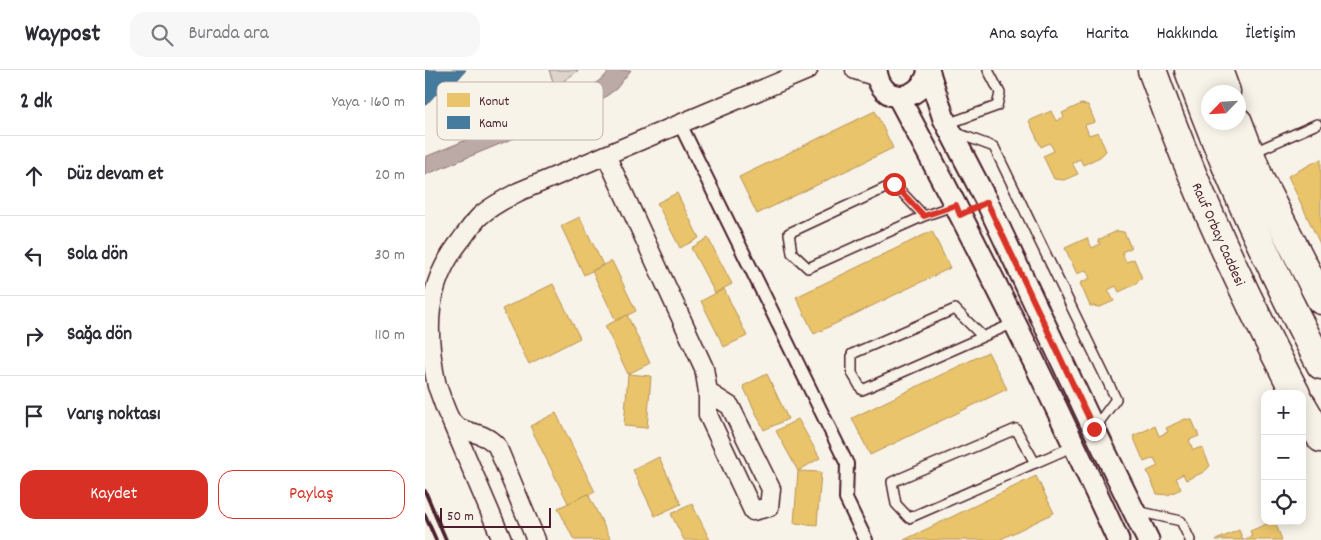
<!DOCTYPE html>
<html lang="tr">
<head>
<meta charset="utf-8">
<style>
  :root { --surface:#fff; --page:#f7f7f7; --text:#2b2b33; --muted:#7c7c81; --line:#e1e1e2; --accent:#d93025 }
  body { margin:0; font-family:Dekko,sans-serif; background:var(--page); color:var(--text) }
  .controls { position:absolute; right:15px; bottom:15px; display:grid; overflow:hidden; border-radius:10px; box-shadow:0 2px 12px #0003 }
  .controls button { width:45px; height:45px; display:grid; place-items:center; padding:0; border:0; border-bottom:1px solid var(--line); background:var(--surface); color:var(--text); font:25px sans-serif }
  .compass { position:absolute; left:776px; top:15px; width:45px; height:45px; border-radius:50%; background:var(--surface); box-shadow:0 2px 12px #0003; rotate:245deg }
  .scale { position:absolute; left:15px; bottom:12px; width:111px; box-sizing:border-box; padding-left:5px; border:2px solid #4a1f2b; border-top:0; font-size:14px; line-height:18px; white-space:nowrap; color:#4a1f2b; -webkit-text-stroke:4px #f7f3e8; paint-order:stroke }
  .stop { position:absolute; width:15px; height:15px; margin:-11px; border:4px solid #d93025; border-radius:50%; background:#fff }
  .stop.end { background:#d93025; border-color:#fff; box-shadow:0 1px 5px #0008 }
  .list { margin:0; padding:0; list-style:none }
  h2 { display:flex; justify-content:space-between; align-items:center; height:65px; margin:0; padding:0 20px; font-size:21px }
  h2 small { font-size:16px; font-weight:400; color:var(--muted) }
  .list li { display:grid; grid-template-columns:32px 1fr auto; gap:15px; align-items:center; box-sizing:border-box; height:80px; padding:0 20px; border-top:1px solid var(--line) }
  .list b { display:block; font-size:19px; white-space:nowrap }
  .list em { font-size:16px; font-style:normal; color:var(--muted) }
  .actions { display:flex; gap:10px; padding:15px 20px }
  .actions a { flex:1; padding:11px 0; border:1px solid var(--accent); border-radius:15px; text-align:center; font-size:18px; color:var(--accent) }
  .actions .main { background:var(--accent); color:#fff }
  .icon { flex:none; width:28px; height:28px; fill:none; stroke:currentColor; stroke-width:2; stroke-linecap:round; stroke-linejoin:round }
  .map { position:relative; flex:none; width:896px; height:470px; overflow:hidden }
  header { display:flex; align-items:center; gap:30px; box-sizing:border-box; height:70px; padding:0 25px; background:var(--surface); border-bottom:1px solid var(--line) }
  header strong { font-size:24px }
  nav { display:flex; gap:28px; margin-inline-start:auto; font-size:18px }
  .search { width:350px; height:45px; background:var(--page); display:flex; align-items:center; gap:12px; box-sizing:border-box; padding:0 18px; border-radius:15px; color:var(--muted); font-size:19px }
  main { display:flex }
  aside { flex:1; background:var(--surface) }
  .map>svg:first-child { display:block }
</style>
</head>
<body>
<header>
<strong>Waypost</strong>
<div class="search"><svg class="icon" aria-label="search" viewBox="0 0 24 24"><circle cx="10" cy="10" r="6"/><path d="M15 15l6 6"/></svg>Burada ara</div>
<nav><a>Ana sayfa</a><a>Harita</a><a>Hakkında</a><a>İletişim</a></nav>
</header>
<main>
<aside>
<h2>2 dk<small>Yaya · 160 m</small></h2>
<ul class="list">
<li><svg class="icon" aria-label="ahead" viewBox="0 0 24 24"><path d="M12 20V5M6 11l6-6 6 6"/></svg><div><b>Düz devam et</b></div><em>20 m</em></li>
<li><svg class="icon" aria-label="left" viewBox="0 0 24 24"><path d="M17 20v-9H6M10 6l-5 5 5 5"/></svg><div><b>Sola dön</b></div><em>30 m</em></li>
<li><svg class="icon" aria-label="right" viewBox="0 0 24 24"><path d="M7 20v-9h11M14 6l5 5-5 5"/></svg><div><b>Sağa dön</b></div><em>110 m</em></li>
<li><svg class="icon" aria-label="arrive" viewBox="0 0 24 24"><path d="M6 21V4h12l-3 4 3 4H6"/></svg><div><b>Varış noktası</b></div></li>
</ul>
<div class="actions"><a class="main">Kaydet</a><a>Paylaş</a></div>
</aside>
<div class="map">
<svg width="896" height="470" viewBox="0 0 896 470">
  <rect width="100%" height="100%" fill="#f7f3e8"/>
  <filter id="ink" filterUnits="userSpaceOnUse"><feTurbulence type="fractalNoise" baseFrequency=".02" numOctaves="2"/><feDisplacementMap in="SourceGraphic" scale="10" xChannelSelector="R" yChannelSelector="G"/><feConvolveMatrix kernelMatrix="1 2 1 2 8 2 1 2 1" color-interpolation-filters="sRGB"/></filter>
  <g filter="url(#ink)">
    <path fill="#ded4cc" stroke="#947a7c" d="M124,0H154L130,17Z"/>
    <path fill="#bcaaa7" stroke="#8e7275" d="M185,0H206L191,19L169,35L0,105V87L160,21L179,7Z"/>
    <g fill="#e9c46a" stroke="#b99257">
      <path d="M656,34L663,35L670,52L660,55L664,65L673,62L681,81L675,87L658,95L655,89L647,93L653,104L639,110L629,109L618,86L629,81L625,73L616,77L604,51L626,41L631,51L639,47L637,43Z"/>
      <path d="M450,41L468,78L332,144L314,107Z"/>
      <path d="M896,89V176L863,106Z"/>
      <path d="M252,123L274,168L255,178L232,133Z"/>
      <path d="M155,147L178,195L159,205L136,156Z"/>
      <path d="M507,161L525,198L389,264L371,227Z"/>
      <path d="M692,161L699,162L706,178L697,182L701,192L709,189L717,208L711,214L694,222L691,216L683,220L689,231L675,237L665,236L655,213L665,208L661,200L652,204L640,178L662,168L667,178L675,174L673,170Z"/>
      <path d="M283,168L307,214L290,223L266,178Z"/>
      <path d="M187,191L211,241L191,251L167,201Z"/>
      <path d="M128,214L155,268L104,294L77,239Z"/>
      <path d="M299,219L322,266L299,277L276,231Z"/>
      <path d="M202,245L225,293L203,304L180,256Z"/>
      <path d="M563,282L582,319L445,385L427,348Z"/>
      <path d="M203,304L226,306L222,358L199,356Z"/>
      <path d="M342,304L363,349L339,360L318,316Z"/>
      <path d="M131,343L170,422L144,435L105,356Z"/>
      <path d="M373,349L395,388L373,401L351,361Z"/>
      <path d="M760,349L767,350L774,366L764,370L768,380L777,377L785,396L779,402L761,410L758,404L751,408L756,419L743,425L732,424L722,401L733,396L729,388L719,392L708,366L730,356L734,366L743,362L741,358Z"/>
      <path d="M234,387L256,434L230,446L208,400Z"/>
      <path d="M373,401L396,402L392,455L369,453Z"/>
      <path d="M611,406L629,443L574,470H479Z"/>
      <path d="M163,424L186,470H149L133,438Z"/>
      <path d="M267,434L285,470H259L246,444Z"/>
      <path d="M844,453L851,454L857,470H791L814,460L818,470L827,466L825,461Z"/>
    </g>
    <path fill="#457b9d" stroke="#465f7b" d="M0,0H41L16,29L11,24L0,36Z"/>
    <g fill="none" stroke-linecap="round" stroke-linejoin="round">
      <g stroke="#4a1f2b" stroke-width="12">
        <g id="service">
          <path d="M522,54L572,36L575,23L563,0"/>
          <path d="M529,62L569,77L691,329L669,359"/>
          <path d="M829,82L892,54"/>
          <path d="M499,146L469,114L364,163L367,183L383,198L499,146L530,135"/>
          <path d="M557,266L530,239L427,284V303L437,320L589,253"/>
          <path d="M591,359L610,393L484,448L471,434L467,412Z"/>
          <path d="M610,393L649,376"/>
          <path d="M712,441L756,451L765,470"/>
        </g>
      </g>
      <g stroke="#4a1f2b" stroke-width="16">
        <path id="pedestrian" d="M255,54L422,394L421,429L441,470"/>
      </g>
      <g stroke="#4a1f2b" stroke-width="21">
        <g id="minor">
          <path d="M430,0L452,7"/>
          <path d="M181,85L279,298L283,322V345L328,441L344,437L346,419L305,336L283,322"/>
          <path d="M27,353L77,470"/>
          <path d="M111,470L72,376C69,373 65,369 60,367C50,362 38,362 29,354C22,348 16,325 12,316C0,261 0,215 36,170C42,162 48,153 55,146C66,136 80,129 93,122L383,0"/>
        </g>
      </g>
      <g stroke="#4a1f2b" stroke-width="25">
        <g id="tertiary">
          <path d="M451,0C455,35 493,35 504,2"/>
          <path d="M503,0L519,49L562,132L669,359L723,470"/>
          <path d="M473,26C551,172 625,320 693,470"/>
        </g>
      </g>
      <g stroke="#4a1f2b" stroke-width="31">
        <g id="trunk">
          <path d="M727,0C767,112 816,219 871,324"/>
          <path d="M764,0C800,102 846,199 896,295"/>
          <path d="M793,0L801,22"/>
          <path d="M813,52L835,110L896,230"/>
          <path d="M877,335L896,368"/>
        </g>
      </g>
      <use href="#service" stroke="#f7f3e8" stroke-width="9"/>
      <use href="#pedestrian" stroke="#f7f3e8" stroke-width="12"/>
      <use href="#minor" stroke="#f7f3e8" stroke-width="18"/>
      <use href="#tertiary" stroke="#f7f3e8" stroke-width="21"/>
      <use href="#trunk" stroke="#f7f3e8" stroke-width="28"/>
      <g stroke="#4a1f2b" stroke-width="4">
        <path d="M0,421L21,470"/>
        <path d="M0,445L11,470"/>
      </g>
    </g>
  </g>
  <g fill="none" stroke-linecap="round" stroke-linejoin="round" filter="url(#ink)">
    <path stroke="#d93025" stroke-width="6" d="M469,114L499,146L531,135L535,145L562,132L669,359"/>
  </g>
  <g text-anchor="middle" stroke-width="5" stroke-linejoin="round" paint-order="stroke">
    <g font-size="15" fill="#4a1f2b" stroke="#f7f3e8">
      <text transform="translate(794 164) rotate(66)" y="5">Rauf Orbay Caddesi</text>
    </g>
  </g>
  <rect x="12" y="12" width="166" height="58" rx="8" fill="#f7f3e8" stroke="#c3b3af" stroke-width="1"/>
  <rect x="22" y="23" width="23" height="14" fill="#e9c46a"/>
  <rect x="22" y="46" width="23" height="13" fill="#457b9d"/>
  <g font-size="14" fill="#4a1f2b">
    <text x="54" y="35">Konut</text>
    <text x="54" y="57">Kamu</text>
  </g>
</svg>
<div class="controls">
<button>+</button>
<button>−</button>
<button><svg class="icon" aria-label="locate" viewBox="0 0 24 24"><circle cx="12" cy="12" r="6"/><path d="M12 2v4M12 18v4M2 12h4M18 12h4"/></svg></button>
</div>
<svg class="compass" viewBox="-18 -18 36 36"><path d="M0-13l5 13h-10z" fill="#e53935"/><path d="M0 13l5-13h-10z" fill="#7c7c81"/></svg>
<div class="scale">50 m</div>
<div class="stop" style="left:469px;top:114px"></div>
<div class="stop end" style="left:669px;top:359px"></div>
</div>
</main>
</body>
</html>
